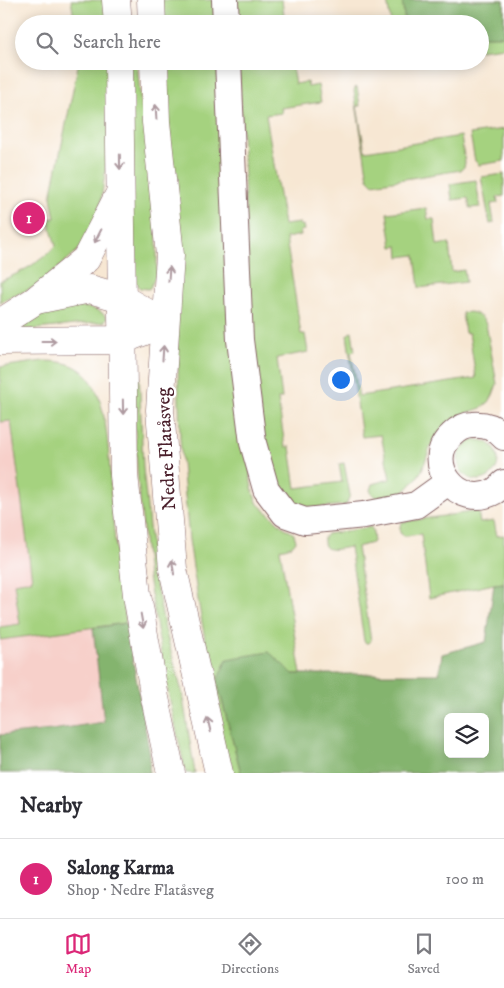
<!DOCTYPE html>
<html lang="en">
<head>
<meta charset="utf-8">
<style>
  :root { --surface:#fff; --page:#f7f7f7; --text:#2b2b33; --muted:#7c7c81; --line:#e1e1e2; --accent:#db2777 }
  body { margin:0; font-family:"IM FELL DW Pica",serif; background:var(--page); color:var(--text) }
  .controls { position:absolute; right:15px; bottom:15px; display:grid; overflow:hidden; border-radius:8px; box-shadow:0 2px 12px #0003 }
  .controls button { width:45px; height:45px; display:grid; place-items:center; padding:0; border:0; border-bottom:1px solid var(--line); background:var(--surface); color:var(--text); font:25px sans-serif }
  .you { position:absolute; left:340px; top:379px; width:18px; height:18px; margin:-12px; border:4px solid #fff; border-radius:50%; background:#1a73e8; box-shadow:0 0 0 8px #1a73e833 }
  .badge { display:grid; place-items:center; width:32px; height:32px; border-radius:50%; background:var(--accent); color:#fff; font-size:16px; font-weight:700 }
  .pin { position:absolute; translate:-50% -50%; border:2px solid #fff; box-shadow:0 1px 5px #0006 }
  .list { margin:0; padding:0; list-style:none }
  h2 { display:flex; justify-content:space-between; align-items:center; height:65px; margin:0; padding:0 20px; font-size:21px }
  h2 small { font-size:16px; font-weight:400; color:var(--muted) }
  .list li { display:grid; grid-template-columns:32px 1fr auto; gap:15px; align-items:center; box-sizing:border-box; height:80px; padding:0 20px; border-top:1px solid var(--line) }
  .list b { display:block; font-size:19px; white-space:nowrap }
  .list p { margin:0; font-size:16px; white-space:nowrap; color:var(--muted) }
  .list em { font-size:16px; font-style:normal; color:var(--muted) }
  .icon { flex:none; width:28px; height:28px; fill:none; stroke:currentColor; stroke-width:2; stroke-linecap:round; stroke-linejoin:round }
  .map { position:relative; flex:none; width:504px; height:773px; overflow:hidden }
  .search { position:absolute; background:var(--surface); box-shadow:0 2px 12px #0003; left:15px; right:15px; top:15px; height:55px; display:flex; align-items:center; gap:12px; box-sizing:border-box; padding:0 18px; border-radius:28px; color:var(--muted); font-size:19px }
  .sheet { height:145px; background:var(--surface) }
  nav { display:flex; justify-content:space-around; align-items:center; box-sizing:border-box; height:70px; border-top:1px solid var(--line); background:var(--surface); font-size:14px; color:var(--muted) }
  nav a { display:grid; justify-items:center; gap:2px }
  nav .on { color:var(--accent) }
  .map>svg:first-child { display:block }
</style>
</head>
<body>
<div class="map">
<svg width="504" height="773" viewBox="0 0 504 773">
  <rect width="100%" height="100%" fill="#fff"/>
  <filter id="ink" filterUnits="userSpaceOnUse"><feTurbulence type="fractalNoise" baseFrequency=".02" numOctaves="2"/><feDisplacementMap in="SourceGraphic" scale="10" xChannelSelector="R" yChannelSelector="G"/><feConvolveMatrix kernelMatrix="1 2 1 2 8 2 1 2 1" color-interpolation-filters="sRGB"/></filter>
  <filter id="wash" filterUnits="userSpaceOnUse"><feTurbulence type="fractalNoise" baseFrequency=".0096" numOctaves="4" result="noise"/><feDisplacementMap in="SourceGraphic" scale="20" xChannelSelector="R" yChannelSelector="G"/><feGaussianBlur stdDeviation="1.12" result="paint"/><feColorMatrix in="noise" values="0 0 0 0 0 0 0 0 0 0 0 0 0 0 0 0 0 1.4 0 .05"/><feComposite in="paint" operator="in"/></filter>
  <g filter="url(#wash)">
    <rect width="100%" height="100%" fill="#f7e7d3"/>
    <path fill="#f7d0ca" d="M43,361H61L70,364L80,370L89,377L95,389L102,406L106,424L112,511L126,623L93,628L104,722L52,730L0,735V367Z"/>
    <g fill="#a5d27f" stroke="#787855">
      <path d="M71,0H107L111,24H75Z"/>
      <path d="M161,0H214L215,24H162Z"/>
      <path d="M237,0H282L285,24H238Z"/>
      <path d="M387,0H504V47L480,50V24H391Z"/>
      <path d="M79,61H112L113,121L100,207L86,243L39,285L0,302V281C21,273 40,262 56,246L48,219L55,218L51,197Z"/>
      <path d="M126,61H137L141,106L153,166L157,193V273L150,288L148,289L140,288L132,280Z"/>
      <path d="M165,61H217L251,483L254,495L258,504L282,526L294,534L296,541L292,546L280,549L301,674H293L217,681L241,773H226L213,703L209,662L198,600L189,540L183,474L180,438L177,328Z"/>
      <path d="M239,61H291L295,84L307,82L308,87L318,85L321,102L281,108L282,113L266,115L284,225L300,223V226L303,225L304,230L300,231L301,235L286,238L301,334H305L308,352L277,358L282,398L278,399L285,447H290L296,488L342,482L339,464L344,463L350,495L346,505L300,509L288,501L270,478L251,346Z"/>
      <path d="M357,87L360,106H357L365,151L461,136L465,163L464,167L461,170L373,184L368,179L354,91L355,88Z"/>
      <path d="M504,129V161L479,165L475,161L470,134Z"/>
      <path d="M504,174V196L497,197L498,203L491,204L494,223L490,224L481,177Z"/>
      <path d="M476,180L480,207L470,208L468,198L452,200L450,184Z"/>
      <path d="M426,208L428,219H434L437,245L449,243L452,272L464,270L466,282L419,288L415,255L399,257L398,246L392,247L387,213Z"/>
      <path d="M81,307C90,308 102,310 107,318L105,321L103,322L8,332C28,318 56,307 81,307Z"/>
      <path d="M470,312C478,314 482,317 486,324L497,384L493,395L489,402L481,408L461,415L430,448L422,470L416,479L407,489L397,496L383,500L376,498L372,494L370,490L372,484L390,479L381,435L362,437L347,335L352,331L355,351L351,352L359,396L476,378L469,333H465L462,313Z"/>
      <path d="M136,353L139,368L143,468L154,575L165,629L182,692L195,773H186L184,765L168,692L148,577L138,482L133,399Z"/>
      <path d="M43,361C59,361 77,363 88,377C111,404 109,475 112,510C115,548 121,586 126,623L0,640V627L20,624L14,583L32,580L11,421L0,422V367Z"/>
      <circle cx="478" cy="460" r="20"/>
      <path d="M478,511L480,523L494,521L497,536L504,535V583L494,584L429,598L421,534L404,536L400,533V526L402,522Z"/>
      <path d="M371,527C373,531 375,539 372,543L357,547L371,641L369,643H366L364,641L350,547C342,548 324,554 324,542C323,537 325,537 327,534Z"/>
    </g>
    <g fill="#84b46e" stroke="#676a4c" fill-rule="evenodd">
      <path d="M402,0H504V36H480V24H405Z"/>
      <path d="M504,583V773H241L217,681L227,659L269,652L293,674H439L442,654L486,642L494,584ZM448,717H485V754H448Z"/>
      <path d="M126,623L150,755L149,773H0V735L52,730L104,722L93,628Z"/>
    </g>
  </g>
  <g filter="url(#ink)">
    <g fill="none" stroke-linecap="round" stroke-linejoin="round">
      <g stroke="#876566" stroke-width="28">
        <g id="street">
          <path d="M225,0L226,24"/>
          <path d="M228,61L240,340L253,443L266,489L285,514L305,521L364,515L416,505L448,482"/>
          <path d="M504,437C496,428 485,424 473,425C465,425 458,429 452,435C421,462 459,512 495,491C498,489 501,486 504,483"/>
        </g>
      </g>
      <g stroke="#876566" stroke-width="29">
        <g id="secondary">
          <path d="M116,0L118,24"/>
          <path d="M151,0L152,24"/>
          <path d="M119,61L124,475L137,595L155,698L171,773"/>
          <path d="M154,61L156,122L170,255L160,410L173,569L219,773"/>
          <path d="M38,298L86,259L118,197"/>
          <path d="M0,323L36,300L90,289L121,298L165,323"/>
          <path d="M0,341L122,340L165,323"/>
        </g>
      </g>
      <use href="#street" stroke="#fff" stroke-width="26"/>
      <use href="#secondary" stroke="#fff" stroke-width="28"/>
    </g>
    <defs><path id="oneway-shaft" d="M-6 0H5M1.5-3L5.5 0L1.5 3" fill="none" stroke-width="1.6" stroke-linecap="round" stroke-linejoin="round" transform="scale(1.25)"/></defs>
    <g stroke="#ae9aa0">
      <use href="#oneway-shaft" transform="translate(156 112) rotate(-93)"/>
      <use href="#oneway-shaft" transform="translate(120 162) rotate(89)"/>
      <use href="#oneway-shaft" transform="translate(98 236) rotate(117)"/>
      <use href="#oneway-shaft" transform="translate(169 274) rotate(-86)"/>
      <use href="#oneway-shaft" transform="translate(49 341)"/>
      <use href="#oneway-shaft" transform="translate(163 353) rotate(-86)"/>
      <use href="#oneway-shaft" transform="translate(123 407) rotate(89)"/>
      <use href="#oneway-shaft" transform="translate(173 567) rotate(-98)"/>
      <use href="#oneway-shaft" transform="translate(142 621) rotate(80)"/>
      <use href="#oneway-shaft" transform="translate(209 725) rotate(-103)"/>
    </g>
  </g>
  <g text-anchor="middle" stroke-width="4.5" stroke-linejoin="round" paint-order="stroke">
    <g font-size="19" fill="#4a1f2b" stroke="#fff">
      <text transform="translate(165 449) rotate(-93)" y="7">Nedre Flatåsveg</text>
    </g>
  </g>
</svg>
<div class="controls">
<button><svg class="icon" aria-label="layers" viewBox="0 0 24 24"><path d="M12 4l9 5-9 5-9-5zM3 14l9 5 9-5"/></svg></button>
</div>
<div class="you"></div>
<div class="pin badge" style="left:29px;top:218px">1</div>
<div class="search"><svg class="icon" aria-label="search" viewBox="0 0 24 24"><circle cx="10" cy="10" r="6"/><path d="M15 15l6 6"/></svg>Search here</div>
</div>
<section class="sheet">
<h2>Nearby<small></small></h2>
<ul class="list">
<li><span class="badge">1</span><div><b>Salong Karma</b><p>Shop · Nedre Flatåsveg</p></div><em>100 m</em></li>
</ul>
</section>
<nav>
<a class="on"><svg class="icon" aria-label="map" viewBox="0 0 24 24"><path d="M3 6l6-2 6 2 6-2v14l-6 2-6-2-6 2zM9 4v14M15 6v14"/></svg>Map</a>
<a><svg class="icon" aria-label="directions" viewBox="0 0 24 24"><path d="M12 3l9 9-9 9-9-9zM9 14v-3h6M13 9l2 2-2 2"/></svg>Directions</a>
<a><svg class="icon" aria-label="saved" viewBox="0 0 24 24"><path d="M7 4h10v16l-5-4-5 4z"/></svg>Saved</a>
</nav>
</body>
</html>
